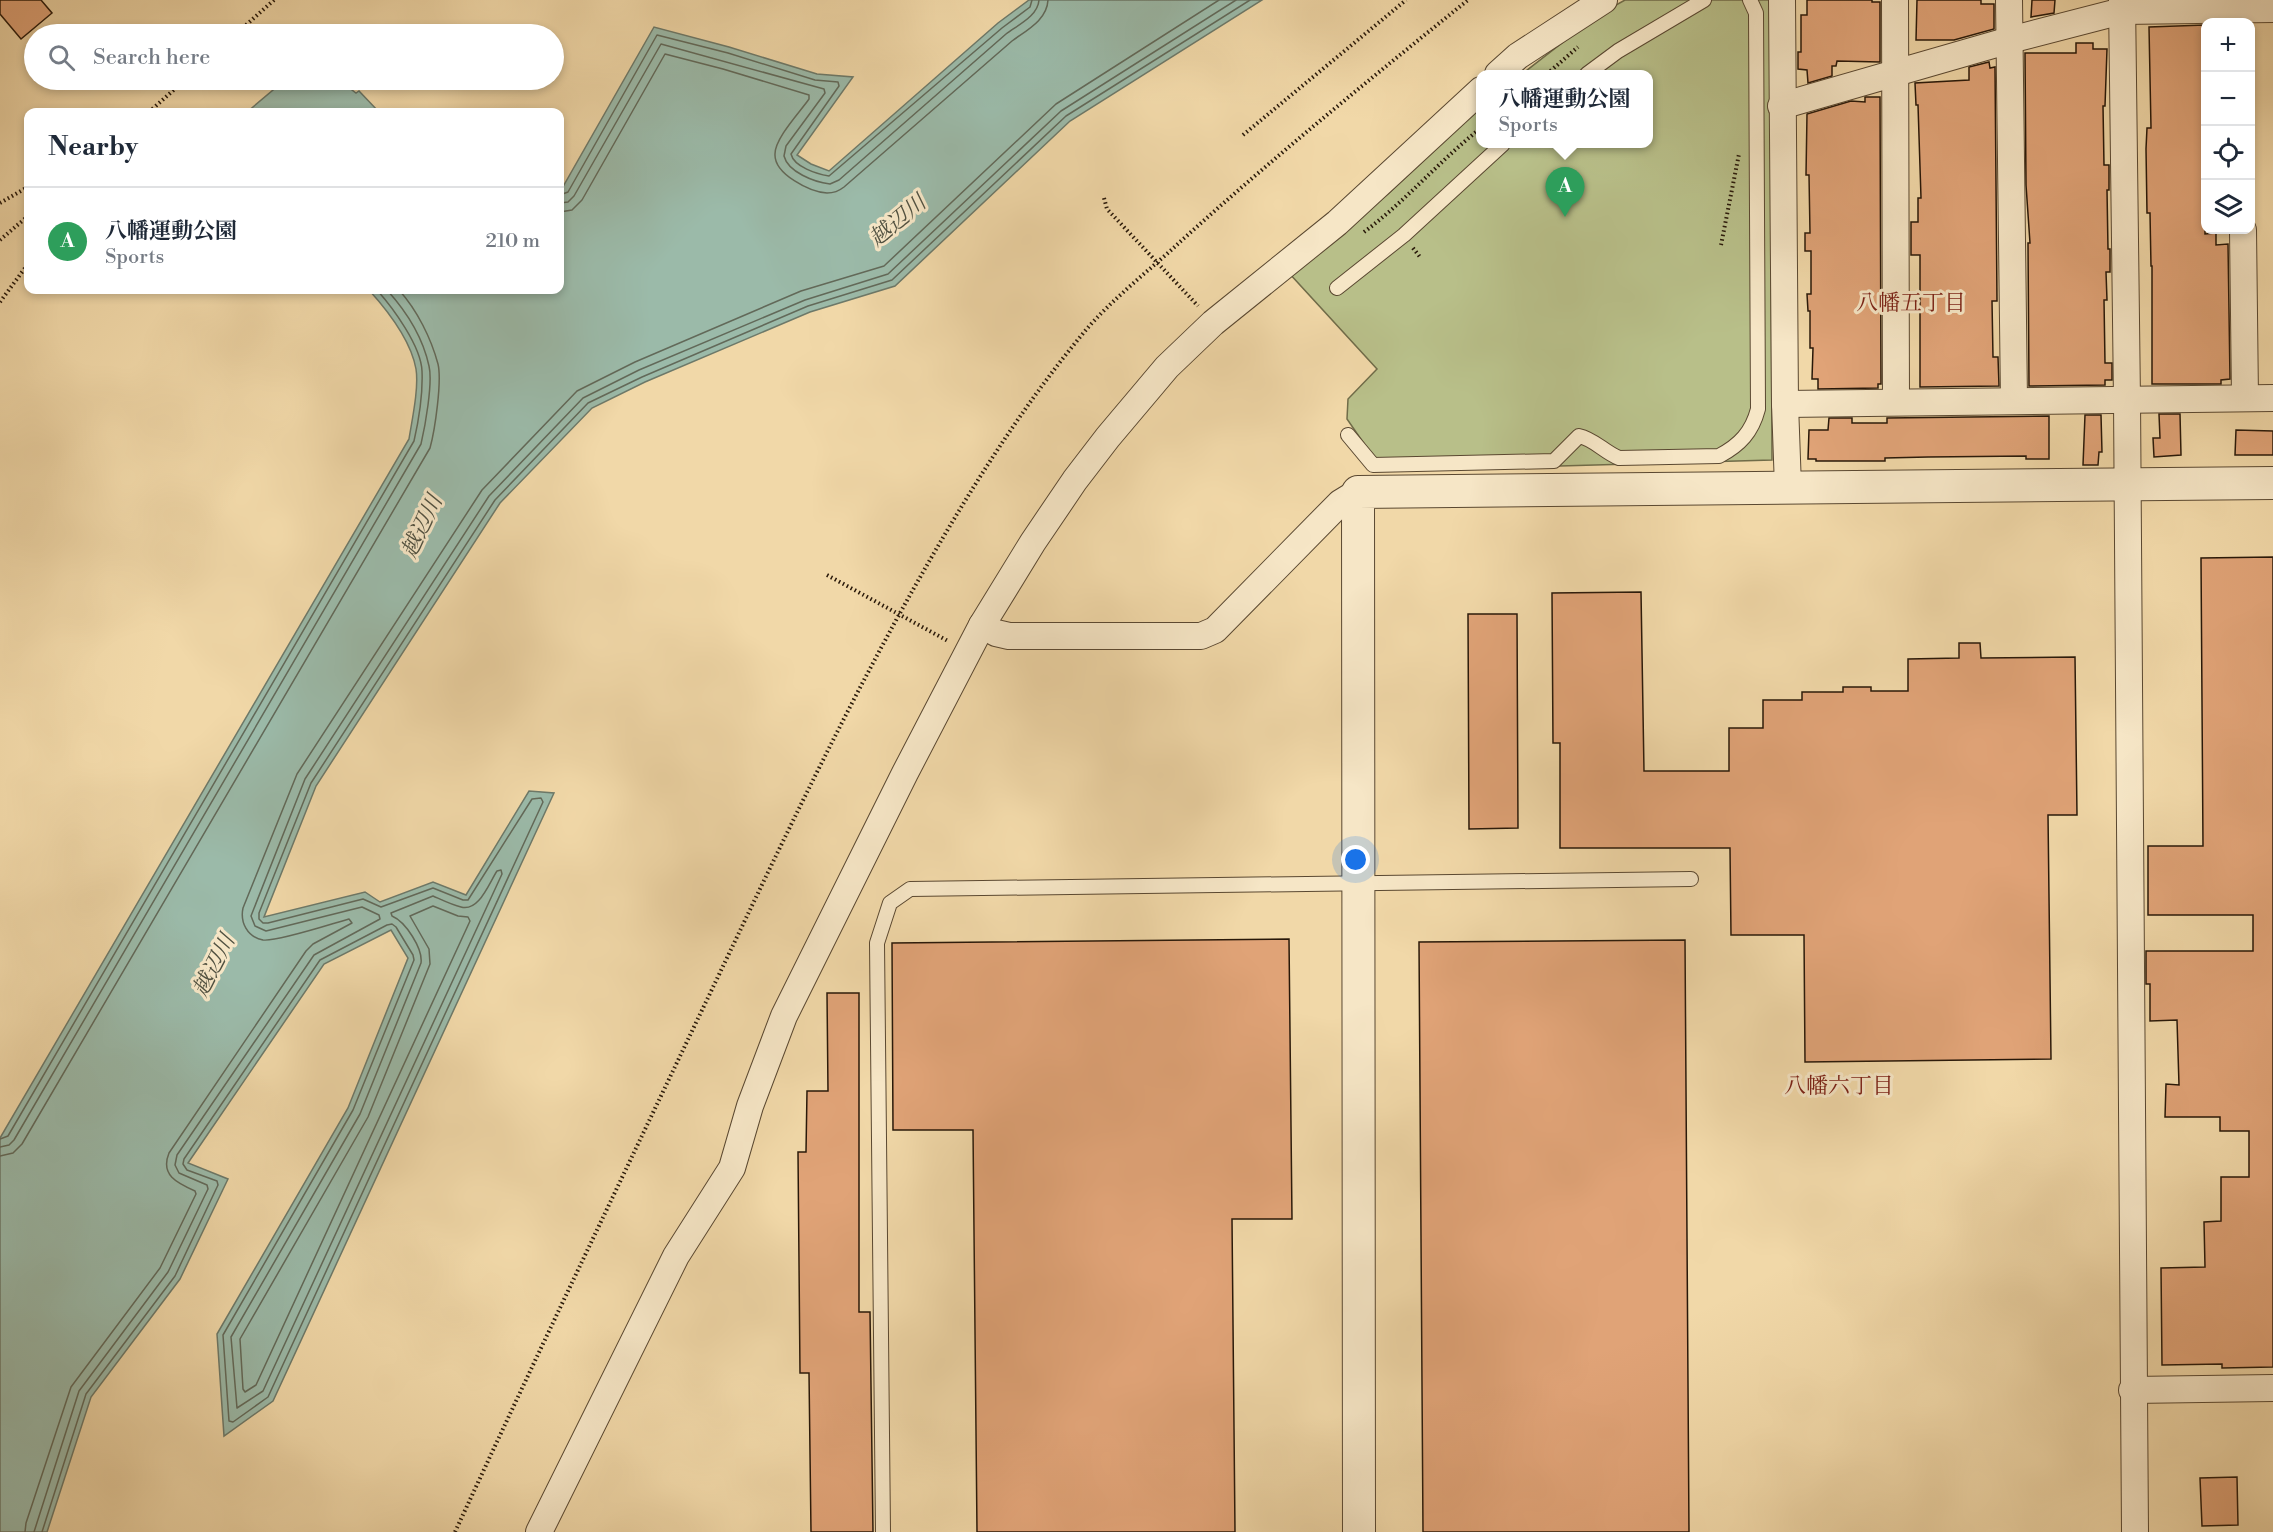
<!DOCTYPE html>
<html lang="en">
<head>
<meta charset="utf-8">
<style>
  :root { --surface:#fff; --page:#f2f2f3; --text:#1f2937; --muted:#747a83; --line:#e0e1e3; --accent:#7c3aed }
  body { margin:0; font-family:"Libre Bodoni","Noto Serif JP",serif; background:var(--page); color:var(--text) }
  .controls { position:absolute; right:18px; top:18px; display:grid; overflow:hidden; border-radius:12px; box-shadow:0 3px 9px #0003 }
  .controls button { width:54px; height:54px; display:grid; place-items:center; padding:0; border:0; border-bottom:2px solid var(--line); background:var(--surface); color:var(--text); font:30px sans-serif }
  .you { position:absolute; left:1356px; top:860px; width:21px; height:21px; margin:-15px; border:4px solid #fff; border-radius:50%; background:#1a73e8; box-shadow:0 0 0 9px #1a73e833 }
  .badge { display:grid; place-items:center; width:39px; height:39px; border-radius:50%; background:var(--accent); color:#fff; font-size:20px; font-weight:700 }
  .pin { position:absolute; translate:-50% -50px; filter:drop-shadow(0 2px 3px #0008) }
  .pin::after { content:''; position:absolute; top:32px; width:21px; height:18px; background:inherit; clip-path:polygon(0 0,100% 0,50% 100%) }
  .popup { position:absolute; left:1476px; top:70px; width:177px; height:78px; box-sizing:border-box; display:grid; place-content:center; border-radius:12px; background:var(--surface); filter:drop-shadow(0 2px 4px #0005); font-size:20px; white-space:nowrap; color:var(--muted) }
  .popup b { font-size:22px; color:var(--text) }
  .popup::after { content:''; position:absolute; left:50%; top:100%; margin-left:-12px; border:12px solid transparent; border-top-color:var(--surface) }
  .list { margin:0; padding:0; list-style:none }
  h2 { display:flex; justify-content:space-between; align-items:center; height:78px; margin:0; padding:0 24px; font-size:26px }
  h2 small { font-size:20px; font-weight:400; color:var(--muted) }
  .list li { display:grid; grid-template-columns:39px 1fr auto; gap:18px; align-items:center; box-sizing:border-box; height:108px; padding:0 24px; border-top:2px solid var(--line) }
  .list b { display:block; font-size:22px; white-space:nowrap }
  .list p { margin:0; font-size:20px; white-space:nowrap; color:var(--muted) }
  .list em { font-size:20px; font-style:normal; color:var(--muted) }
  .icon { flex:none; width:33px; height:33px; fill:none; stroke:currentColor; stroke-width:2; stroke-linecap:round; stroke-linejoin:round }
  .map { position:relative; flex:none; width:2273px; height:1532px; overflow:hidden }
  .search { position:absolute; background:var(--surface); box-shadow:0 3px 9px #0003; left:24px; top:24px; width:540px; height:66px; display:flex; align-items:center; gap:15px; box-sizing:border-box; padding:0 21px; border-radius:33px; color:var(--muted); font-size:22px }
  .panel { position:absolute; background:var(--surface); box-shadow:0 3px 9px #0003; left:24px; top:108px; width:540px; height:186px; border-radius:12px }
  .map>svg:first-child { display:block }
</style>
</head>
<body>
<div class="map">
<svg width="2273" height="1532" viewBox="0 0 2273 1532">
  <rect width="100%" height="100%" fill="#f1d8a8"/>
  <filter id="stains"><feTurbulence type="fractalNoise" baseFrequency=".00333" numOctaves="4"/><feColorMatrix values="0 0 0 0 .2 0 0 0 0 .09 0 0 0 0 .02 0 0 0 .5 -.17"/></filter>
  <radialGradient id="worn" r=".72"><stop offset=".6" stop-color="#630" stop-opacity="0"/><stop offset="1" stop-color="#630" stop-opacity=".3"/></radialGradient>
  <path fill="#b8bf89" stroke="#706c49" stroke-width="1.5" d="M1625,0H1770L1772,460L1383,471L1347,419L1348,399L1377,369L1289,273L1388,194L1481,107V144H1649V74H1522L1598,15Z"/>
  <g fill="#9bbaa9" stroke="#6d7969" stroke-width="1.5">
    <path d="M1029,0H1262L1070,121L895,286L810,312L645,382L592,408L500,503L316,786L264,917L365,892L380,902L433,882L466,895L529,791L554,793L273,1401L224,1436L217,1334L348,1108L408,958L391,930L324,964L188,1163L228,1179L180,1279L91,1397L47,1532H0V1138L409,439C412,420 419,388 416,369C411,341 388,311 369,290H560V192L654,27L729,47L817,74L853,77L797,155L811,164L829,171L998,23Z"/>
    <path d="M285,80H339L356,93L359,91L379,112H247Z"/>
  </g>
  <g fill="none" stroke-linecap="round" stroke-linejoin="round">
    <g stroke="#626959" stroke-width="1.5">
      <path d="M560,195L568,192L657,35L728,53L815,80L838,82L839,86L791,154C794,167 817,174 829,176L1002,28L1030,7L1032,0"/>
      <path d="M560,203L568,202L574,196L661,44L824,89L825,93L786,146L784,156C788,172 814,182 830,184L839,180L1006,34C1018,25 1038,16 1039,0"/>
      <path d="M560,212L572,210L582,200L665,54L723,69L809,95V99C800,112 775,138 775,154C774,174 810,192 827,193C834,193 839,191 844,187L1012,41C1027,30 1047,20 1048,0"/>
      <path d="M501,870L502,874L263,1391L237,1408L231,1337L360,1114L421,963C423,949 406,922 392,916L391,913L433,896C442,900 452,905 461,907C479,912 489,883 497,871Z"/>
      <path d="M433,906L458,916L468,917L470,921L256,1385L245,1392L243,1389L240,1339L368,1117L430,964L429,949L410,916Z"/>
      <path d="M0,1139L8,1136L414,441C419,419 423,394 422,371C421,346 393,308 377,290"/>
      <path d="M0,1147L9,1145L14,1140L421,444C425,427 433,383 429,366C423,338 406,311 387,290"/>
      <path d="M0,1156L13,1153L22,1144L430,448C435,430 442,381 438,364C431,338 417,310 399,290"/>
      <path d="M25,1532L26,1523L71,1387L160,1268L196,1194L195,1191C177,1183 160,1175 169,1153L306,951L313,944L352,923L349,919C331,924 277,942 263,940C247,937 240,922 243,908L297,774L482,490L577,391L635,362L801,291L884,266L1056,104L1219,0"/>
      <path d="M34,1532L79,1391L168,1272L208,1189L207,1185L179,1173L175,1165L177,1155L314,955L380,919L379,915L362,907L266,931L255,926L251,916L305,779L489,496L583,398L639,370L805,300L888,274L1061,111L1236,0"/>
      <path d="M42,1532L86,1394L175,1276L218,1185L217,1181L187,1170L183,1164L184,1159L320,960L387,925L392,924L396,927L413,955L414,960L353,1110L223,1335L229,1421L233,1422L268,1397L543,802L541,798L532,799L468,900H463L433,888L381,907L363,899L268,923H263L259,919V913L311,783L495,500L588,403L642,377L808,306L892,280L1066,116L1250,0"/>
    </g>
  </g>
  <g fill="#e0a377" stroke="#281809" stroke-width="1.5">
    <path d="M0,0H41L52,13L21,39L0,14Z"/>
    <path d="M1807,0H1872V2H1880V62L1837,61L1836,66H1832V76L1808,83L1807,70L1798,69V52H1801V15H1807Z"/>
    <path d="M1917,0H1981V4H1994V29L1954,40H1916Z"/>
    <path d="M2032,0H2055L2054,13L2031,17Z"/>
    <path d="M2205,25V234L2216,233V245L2228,244L2230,379L2221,380V384H2152V266H2151L2150,213H2147L2146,149L2147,128H2151L2149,27Z"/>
    <path d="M2076,43H2093V49H2107L2105,106H2103L2104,165H2109V190H2107L2108,249H2110V272H2106L2107,300H2104L2105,363H2112V380H2105V385L2029,386L2028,243H2030L2026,185L2025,53H2076Z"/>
    <path d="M1989,62L1990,68L1995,67L1997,301H1992L1993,357H1998L1999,386L1920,387V255H1911V222H1918V198H1921L1918,105H1916L1915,83L1969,80V67Z"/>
    <path d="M1865,97H1880L1881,384H1878V388L1818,389V379H1812L1813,348H1810V311H1808L1807,294H1811V251H1805V233H1810L1809,175H1806L1807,114L1851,101L1865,102Z"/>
    <path d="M2159,414H2180L2181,455L2154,457L2153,438H2160Z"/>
    <path d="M2085,415H2101L2102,452H2099L2098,465H2083Z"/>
    <path d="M2049,416V459H2026V456L1928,457L1885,458V461H1816V459H1808L1809,430H1828L1829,418H1852V423H1887V418Z"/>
    <path d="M2236,430L2273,431V455H2235Z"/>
    <path d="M2273,557V1367L2222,1368V1364L2162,1365L2161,1268L2205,1267L2204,1222L2221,1221V1177H2249V1131H2220V1117H2165L2166,1084L2179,1085L2177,1020L2150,1021V984H2146V951H2253V915H2148V846H2203L2201,558Z"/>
    <path d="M1641,592L1644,771H1729V728H1763V700H1802V692H1843V687H1871V691H1908V659L1959,658V643H1980L1981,658L2075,657L2077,815H2048L2051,1059L1805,1062L1804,935H1731L1730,848H1560V743H1553L1552,593Z"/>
    <path d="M1468,614H1517L1518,828L1469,829Z"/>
    <path d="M1289,939L1292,1219H1232L1235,1532H977L973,1130H893L892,943Z"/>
    <path d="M1685,940L1689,1532H1423L1419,942Z"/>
    <path d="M827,993H859V1312H870L873,1532H811L809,1373H800L798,1152H806L807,1091H828Z"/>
    <path d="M2237,1477L2238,1525L2202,1526L2200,1478Z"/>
  </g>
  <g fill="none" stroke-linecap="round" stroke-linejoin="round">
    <g stroke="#5a4831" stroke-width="16">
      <g id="service">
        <path d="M1587,74L1618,51L1704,0"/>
        <path d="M1337,288L1404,235L1503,144"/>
        <path d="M1348,435L1373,465L1554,461L1579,436C1594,439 1604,452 1619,458L1719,456C1740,445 1752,432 1758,409L1756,13L1750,0"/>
        <path d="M883,1532L877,943L890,903L910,889L1691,879"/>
      </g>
    </g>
    <g stroke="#5a4831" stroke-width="28">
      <g id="minor">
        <path d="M1782,0L1785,404L1788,487"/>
        <path d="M1895,0L1896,402"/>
        <path d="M2009,0L2014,401"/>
        <path d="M2122,0L2127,400L2135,1532"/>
        <path d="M1498,74L1518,56L1604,0"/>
        <path d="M1781,106L2010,40L2122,11L2273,9"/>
        <path d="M2243,230L2245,398"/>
        <path d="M1785,404L2273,398"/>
        <path d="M982,625L996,633L1009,636H1201L1215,630L1340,503L1358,492"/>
        <path d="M2132,1390L2273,1388"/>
        <path d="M539,1532L676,1256L732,1168L750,1106L784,1016L905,773L982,625L1033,542L1075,480L1108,437L1167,367L1213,323L1337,223L1481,90"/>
      </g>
    </g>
    <g stroke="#5a4831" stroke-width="34">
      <path id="tertiary" d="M1359,1532L1358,492L2273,483"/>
    </g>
    <g stroke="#281809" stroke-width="4" stroke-dasharray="1.5 3" stroke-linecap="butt">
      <path d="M236,34L274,0"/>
      <path d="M1547,74L1578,47"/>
      <path d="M149,112L185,80"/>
      <path d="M1243,135L1406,0"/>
      <path d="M1104,198L1107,209L1198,306"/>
      <path d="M0,203L28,187"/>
      <path d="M1364,232C1406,201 1440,160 1481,128"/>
      <path d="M0,240L28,216"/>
      <path d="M1721,245L1739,154"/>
      <path d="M1413,248L1420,257"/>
      <path d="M0,302L28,264"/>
      <path d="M827,575L948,641"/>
      <path d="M455,1532C547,1333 642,1136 736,939C790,826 844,714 905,604C958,509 1015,415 1085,331C1111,300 1151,269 1181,241C1274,157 1371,78 1468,0"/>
    </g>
    <use href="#service" stroke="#f6e6c6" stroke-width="14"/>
    <use href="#minor" stroke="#f6e6c6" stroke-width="26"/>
    <use href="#tertiary" stroke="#f6e6c6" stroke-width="32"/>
  </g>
  <g text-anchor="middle" stroke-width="6" stroke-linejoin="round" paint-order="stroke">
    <g font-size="22" font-style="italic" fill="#505141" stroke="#f6e6c6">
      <text transform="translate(897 220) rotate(-40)" y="8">越辺川</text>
      <text transform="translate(421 526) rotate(-65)" y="8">越辺川</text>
      <text transform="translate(213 965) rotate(-63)" y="8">越辺川</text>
    </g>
    <g font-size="22" fill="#7a1f14" stroke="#f6e6c6">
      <text x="1911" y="310">八幡五丁目</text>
      <text x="1839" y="1093">八幡六丁目</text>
    </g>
  </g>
  <rect width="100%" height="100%" filter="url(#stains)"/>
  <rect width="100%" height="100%" fill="url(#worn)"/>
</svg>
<div class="controls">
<button>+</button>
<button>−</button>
<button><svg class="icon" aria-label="locate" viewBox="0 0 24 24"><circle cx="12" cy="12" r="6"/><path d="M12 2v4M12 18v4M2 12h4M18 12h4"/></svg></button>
<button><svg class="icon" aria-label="layers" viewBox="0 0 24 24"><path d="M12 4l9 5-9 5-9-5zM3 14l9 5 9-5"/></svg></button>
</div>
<div class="you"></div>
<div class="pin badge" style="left:1565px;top:217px;background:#2e9e5b">A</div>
<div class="popup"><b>八幡運動公園</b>Sports</div>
<div class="search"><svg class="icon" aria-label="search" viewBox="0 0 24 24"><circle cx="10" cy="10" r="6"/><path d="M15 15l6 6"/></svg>Search here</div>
<section class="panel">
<h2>Nearby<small></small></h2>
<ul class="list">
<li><span class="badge" style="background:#2e9e5b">A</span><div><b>八幡運動公園</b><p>Sports</p></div><em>210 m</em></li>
</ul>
</section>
</div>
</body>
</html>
